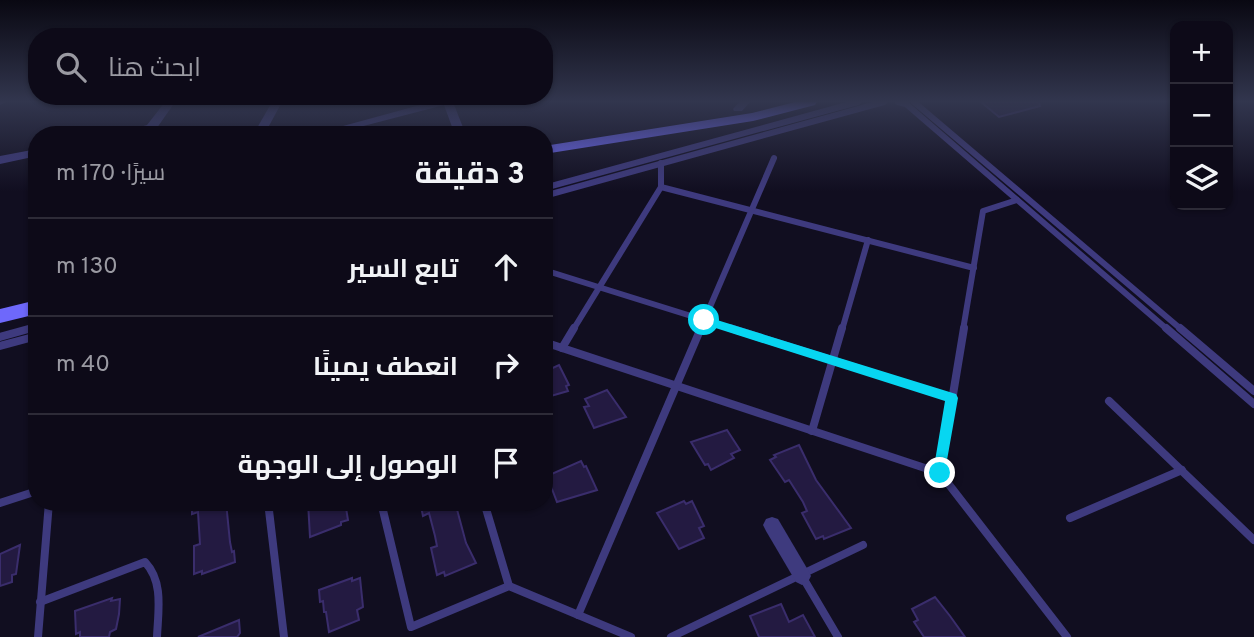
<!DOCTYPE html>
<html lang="ar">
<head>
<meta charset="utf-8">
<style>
  :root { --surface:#0d0a18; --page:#161321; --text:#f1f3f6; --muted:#9a9aa2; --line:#2d2b37 }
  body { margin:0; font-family:Overpass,Cairo,sans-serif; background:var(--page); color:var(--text); direction:rtl }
  .controls { position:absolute; right:21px; top:21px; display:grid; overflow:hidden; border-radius:14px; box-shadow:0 2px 5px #0004 }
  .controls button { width:63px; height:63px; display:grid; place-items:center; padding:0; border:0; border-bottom:2px solid var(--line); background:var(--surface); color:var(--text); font:35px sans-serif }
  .stop { position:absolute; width:21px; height:21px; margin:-16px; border:5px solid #07d6f1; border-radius:50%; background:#fff }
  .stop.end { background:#07d6f1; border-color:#fff; box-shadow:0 2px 7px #0008 }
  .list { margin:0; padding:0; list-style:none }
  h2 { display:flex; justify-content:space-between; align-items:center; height:91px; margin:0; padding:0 28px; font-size:30px }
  h2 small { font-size:23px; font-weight:400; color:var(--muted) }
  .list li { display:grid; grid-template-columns:46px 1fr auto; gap:21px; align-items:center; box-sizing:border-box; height:98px; padding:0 28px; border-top:2px solid var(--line) }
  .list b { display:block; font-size:26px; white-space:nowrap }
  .list em { font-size:23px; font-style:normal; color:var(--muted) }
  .icon { flex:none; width:38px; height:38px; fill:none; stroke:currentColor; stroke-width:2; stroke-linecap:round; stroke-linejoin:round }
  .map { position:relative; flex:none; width:1254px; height:637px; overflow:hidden; direction:ltr }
  .search { position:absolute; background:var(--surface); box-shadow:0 2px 5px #0004; left:28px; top:28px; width:525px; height:77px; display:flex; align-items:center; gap:18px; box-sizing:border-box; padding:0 24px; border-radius:28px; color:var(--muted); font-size:26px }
  .panel { position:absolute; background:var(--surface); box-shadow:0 2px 5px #0004; left:28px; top:126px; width:525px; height:385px; border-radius:28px; direction:rtl }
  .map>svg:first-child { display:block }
</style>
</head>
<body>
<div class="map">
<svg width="1254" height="637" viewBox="0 0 1254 637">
  <rect width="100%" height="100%" fill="#110e20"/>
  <g fill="#231a41" stroke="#3a2d6c" stroke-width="2">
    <path d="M981,102H1039L1040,106L999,117Z"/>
    <path d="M559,365L569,385L566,386L568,391L544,398V372Z"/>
    <path d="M607,390L626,417L594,428L584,407L589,406L585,399Z"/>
    <path d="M727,430L740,450L731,454L734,458L711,470L708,464L705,465L691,442Z"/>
    <path d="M799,445L816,480L851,528L824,539L823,536L816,539L802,513L807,511L803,502L789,480L785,482L770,460L776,457L774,455Z"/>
    <path d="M581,461L584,467L586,466L597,490L557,502L547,476Z"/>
    <path d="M684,501L686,504L692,501L704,526L699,528L704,538L679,549L657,513Z"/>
    <path d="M192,502H226L230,542L232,552L234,551L235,562L202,574V571L194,574V546L200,544L198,512L192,514Z"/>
    <path d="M308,502H345L348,520L341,522V525L310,537Z"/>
    <path d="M420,502H455L466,543L476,563L445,576L444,572L437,575L431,548L437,546L435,536L429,513L423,516Z"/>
    <path d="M20,545L16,574L12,575V582L0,586V554Z"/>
    <path d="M352,578V581L360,578L363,607L357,610L359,620L329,632L326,612H324L323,601L320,602L319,590Z"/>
    <path d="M935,597L950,616L965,637H924L914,622L918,620L912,609Z"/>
    <path d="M112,598L111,601L120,599L119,614L116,629L110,632L109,637H80V632L76,634L75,611Z"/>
    <path d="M781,604L789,622L803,615L815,637H759L750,616Z"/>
    <path d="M239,620L240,633L237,637H198Z"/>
  </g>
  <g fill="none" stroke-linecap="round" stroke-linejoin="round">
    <g stroke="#3e3a7e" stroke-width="6">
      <path d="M898,102L906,104L1168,330"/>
      <path d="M914,102L1182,330"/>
      <path d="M661,163V187L974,268"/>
      <path d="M544,188L858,102"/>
      <path d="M544,196L884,102"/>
      <path d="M544,270L736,330"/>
      <path d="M25,330L37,327"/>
      <path d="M573,330L661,187"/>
      <path d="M700,330L774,158"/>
      <path d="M842,330L868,240"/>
      <path d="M963,330L983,211L1017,200"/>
    </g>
    <g stroke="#3e3a7e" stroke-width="8">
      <path d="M730,328L952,398"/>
      <path d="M1166,328L1254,404"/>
      <path d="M1180,328L1254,391"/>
      <path d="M0,337L32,328"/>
      <path d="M544,342L940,473L1067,637"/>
      <path d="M0,346L37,336"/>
      <path d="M562,348L574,328"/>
      <path d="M1109,401L1254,540"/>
      <path d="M812,431L842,328"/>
      <path d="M940,473L964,328"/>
      <path d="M268,502L284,637"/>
      <path d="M381,502L411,627L509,586L631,637"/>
      <path d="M484,502L509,586"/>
      <path d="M0,503L37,491"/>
      <path d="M1070,518L1182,470"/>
      <path d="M802,576L838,637"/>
      <path d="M40,602L145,562C164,582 158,612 157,637"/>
      <path d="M578,615L701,328"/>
      <path d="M38,637L49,502"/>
      <path d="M671,637L863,545"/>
    </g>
    <g fill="#3e3a7e" fill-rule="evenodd">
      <path d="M0,102H6L0,105Z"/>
      <path d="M165,102H175L152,135H111L147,125Z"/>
      <path d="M272,102H282L264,135H253Z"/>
      <path d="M431,102H453L466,135H455L444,105L329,135H310Z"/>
      <path d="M739,102H750L742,111H734L733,109Z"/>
      <path d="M37,149V156L0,164V156Z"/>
      <path d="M772,517L778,519L808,570L811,576L808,582L802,585L796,582L766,531L763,525L766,519Z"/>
    </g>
    <g fill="#6e68fb" fill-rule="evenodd">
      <path d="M795,102H817L815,105L753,121L544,154V146L752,113Z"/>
      <path d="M37,300V314L0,323V309Z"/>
    </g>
  </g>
  <linearGradient id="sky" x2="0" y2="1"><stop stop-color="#090812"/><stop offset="0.53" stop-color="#32364e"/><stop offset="1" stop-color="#32364e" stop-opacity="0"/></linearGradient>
  <rect width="1254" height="191" fill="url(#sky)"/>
  <path fill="#07d6f1" d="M704,316L956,394L958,398L944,477H935L933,473L945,401L700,323L699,320Z"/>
</svg>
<div class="controls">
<button>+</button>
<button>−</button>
<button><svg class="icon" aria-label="layers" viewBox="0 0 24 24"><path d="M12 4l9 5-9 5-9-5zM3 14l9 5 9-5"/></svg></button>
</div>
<div class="stop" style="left:704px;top:320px"></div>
<div class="stop end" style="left:940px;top:473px"></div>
<div class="search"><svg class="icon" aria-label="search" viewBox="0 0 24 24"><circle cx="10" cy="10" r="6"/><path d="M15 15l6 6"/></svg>ابحث هنا</div>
<section class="panel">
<h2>3 دقيقة<small>سيرًا · 170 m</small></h2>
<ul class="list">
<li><svg class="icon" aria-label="ahead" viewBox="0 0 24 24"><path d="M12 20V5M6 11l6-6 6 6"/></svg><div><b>تابع السير</b></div><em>130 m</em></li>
<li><svg class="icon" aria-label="right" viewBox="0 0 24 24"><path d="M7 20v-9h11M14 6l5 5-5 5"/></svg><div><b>انعطف يمينًا</b></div><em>40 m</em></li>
<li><svg class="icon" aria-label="arrive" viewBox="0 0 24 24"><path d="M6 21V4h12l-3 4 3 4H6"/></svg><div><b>الوصول إلى الوجهة</b></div></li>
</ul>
</section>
</div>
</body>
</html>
